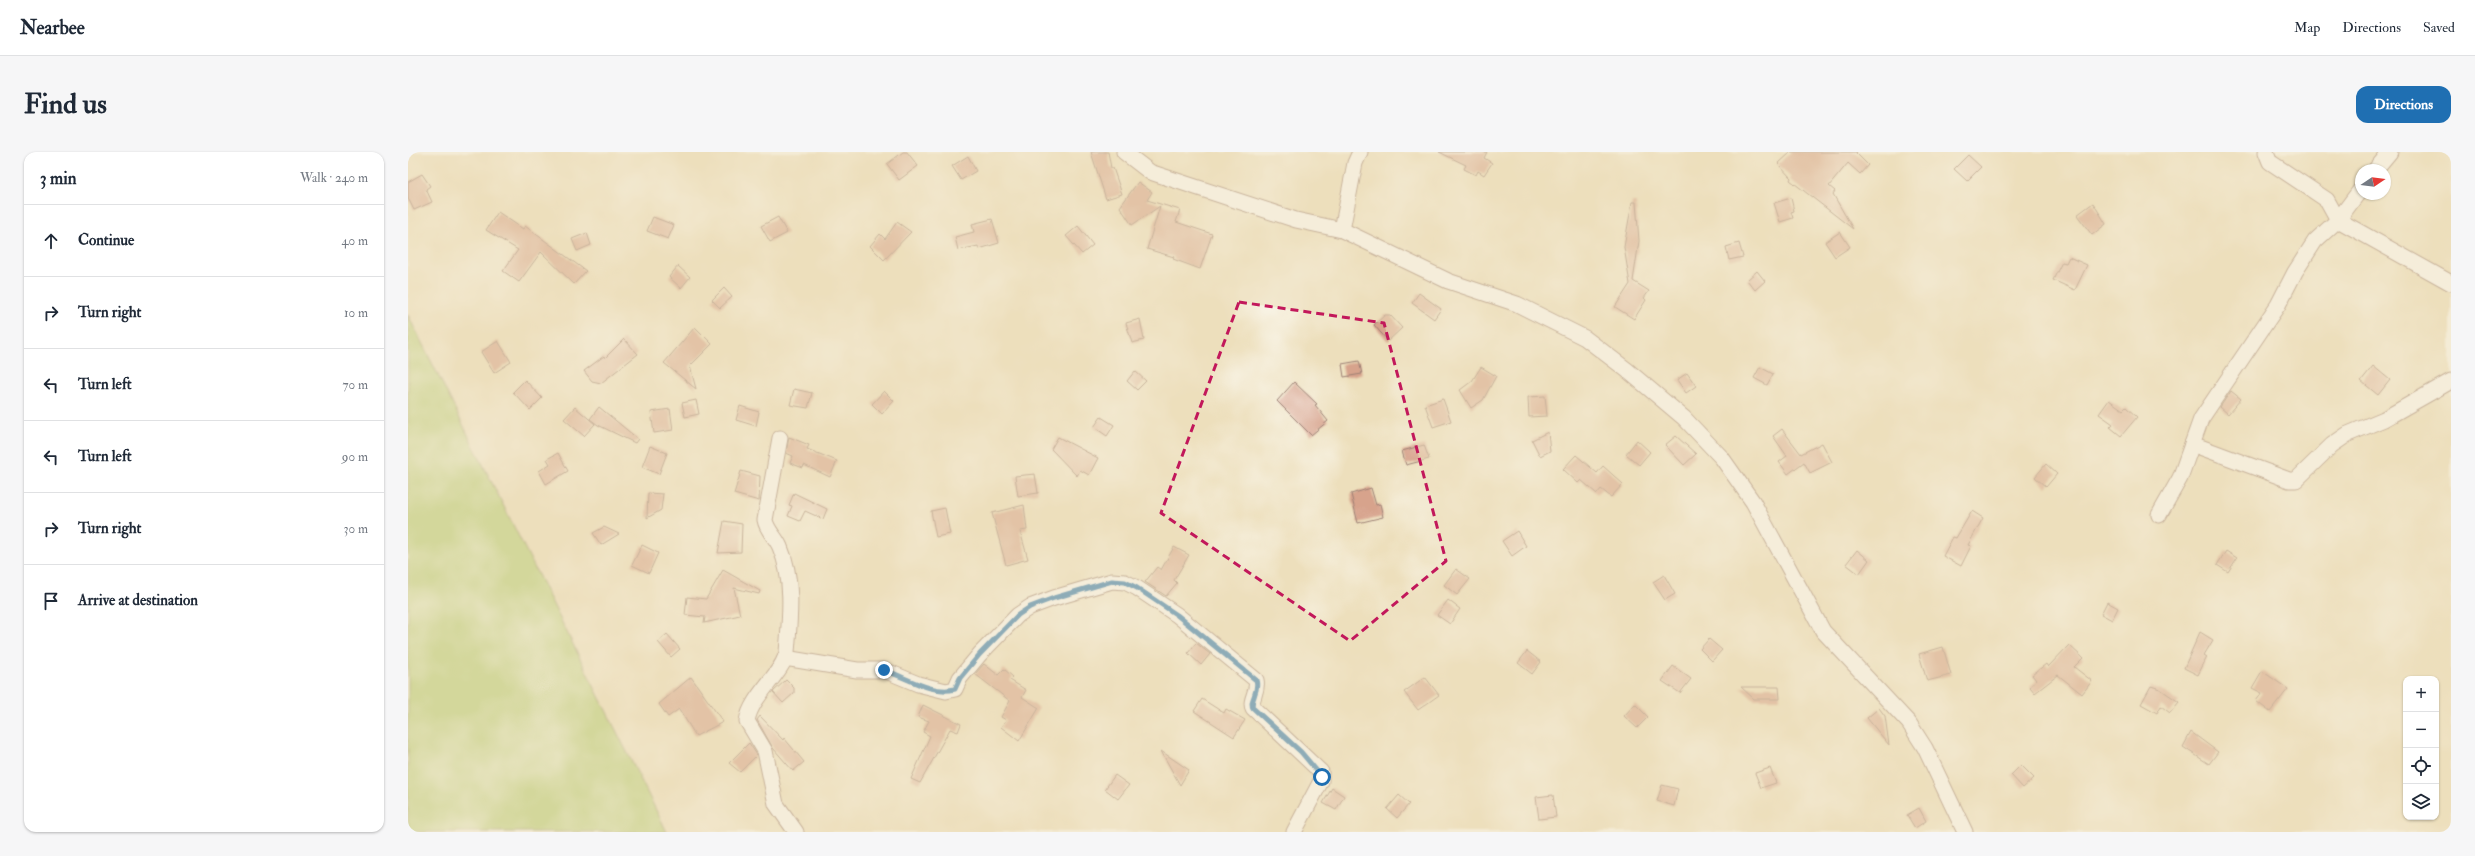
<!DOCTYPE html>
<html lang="en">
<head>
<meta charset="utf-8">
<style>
  :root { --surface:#fff; --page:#f6f6f7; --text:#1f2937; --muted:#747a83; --line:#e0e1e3; --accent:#1f6fb2 }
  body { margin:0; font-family:"IM FELL Double Pica",serif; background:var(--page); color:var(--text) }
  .controls { position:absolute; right:12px; bottom:12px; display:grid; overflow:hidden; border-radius:8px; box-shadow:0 1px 3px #0004 }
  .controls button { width:36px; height:36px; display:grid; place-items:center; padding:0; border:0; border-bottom:1px solid var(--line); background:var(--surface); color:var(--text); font:20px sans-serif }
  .compass { position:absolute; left:1947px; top:12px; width:36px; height:36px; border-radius:50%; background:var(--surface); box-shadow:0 1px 3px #0004; rotate:77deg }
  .stop { position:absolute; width:12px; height:12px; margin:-9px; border:3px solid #1f6fb2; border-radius:50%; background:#fff }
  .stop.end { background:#1f6fb2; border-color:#fff; box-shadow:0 1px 4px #0008 }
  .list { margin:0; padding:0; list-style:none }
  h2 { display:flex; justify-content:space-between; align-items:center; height:52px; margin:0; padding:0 16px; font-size:17px }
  h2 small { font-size:13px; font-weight:400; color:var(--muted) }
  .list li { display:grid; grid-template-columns:26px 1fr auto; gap:12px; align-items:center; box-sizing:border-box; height:72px; padding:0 16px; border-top:1px solid var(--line) }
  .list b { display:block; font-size:15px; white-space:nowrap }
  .list em { font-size:13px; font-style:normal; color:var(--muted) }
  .icon { flex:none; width:22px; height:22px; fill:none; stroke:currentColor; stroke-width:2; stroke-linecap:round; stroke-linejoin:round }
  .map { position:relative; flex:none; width:2043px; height:680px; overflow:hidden; border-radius:12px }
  header { display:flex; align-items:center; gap:24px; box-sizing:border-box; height:56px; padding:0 20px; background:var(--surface); border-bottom:1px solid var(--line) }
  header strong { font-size:19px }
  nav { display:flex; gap:22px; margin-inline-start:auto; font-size:14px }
  .intro { display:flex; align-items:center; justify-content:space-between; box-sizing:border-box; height:96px; padding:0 24px }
  h1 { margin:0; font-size:28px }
  .button { padding:10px 18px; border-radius:12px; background:var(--accent); color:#fff; font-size:14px; font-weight:700 }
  main { display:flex; gap:24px; padding:0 24px }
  aside { flex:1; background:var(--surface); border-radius:12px; box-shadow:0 1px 3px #0004 }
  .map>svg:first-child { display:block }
</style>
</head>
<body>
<header>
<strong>Nearbee</strong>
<nav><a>Map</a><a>Directions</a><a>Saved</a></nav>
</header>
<div class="intro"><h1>Find us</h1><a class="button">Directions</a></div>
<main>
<aside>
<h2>3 min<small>Walk · 240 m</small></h2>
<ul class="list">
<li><svg class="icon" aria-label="ahead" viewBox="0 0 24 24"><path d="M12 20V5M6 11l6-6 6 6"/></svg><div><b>Continue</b></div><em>40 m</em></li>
<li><svg class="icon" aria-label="right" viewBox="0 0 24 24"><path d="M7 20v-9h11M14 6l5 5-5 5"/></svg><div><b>Turn right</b></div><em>10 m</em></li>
<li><svg class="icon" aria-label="left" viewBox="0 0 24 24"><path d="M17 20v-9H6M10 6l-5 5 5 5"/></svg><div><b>Turn left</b></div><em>70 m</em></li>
<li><svg class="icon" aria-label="left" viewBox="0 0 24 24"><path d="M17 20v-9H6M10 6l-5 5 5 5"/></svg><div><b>Turn left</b></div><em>90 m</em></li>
<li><svg class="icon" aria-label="right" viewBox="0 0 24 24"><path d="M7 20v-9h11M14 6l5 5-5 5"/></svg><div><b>Turn right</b></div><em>30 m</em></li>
<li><svg class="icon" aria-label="arrive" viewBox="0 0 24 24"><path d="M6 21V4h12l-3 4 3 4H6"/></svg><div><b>Arrive at destination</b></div></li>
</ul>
</aside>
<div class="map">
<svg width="2043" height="680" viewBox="0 0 2043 680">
  <rect width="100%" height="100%" fill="#fdfcf7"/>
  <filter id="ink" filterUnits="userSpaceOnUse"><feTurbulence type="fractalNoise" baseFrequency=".025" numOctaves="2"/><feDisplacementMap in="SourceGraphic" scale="8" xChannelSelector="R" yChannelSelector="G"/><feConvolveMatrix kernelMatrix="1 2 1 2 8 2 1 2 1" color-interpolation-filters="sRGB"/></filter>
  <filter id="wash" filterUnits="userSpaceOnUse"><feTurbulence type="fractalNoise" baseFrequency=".012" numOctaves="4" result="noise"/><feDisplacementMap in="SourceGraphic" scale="16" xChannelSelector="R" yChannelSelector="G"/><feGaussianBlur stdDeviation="0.9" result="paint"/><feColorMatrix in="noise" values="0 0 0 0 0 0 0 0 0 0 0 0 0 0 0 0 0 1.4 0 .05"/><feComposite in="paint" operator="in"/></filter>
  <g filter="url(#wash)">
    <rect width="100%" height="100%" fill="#eddfbc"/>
    <path fill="#b4ce73" stroke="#7f764f" d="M0,163L259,680H0Z"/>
    <g id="blocks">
      <g fill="#d7a38c">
        <path d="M495,0H499L510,14L491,28L479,12Z"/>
        <path d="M683,0H700L703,16H705L714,42L698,47Z"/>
        <path d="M1031,0H1079L1076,6L1084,11L1076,23L1070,19L1068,23L1056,17L1058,13Z"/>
        <path d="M1383,0H1449L1448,1L1460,13L1452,22L1440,11L1421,34L1427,39L1425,42L1445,77L1382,28L1383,26L1370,12Z"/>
        <path d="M1560,3L1573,15L1559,29L1546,17Z"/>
        <path d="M560,4L568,19L553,28L544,14Z"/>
        <path d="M14,22L22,34L18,37L24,50L6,58L0,46V30Z"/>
        <path d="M730,30L744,40L739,48L772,58L768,70L804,82L792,117L765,107L766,105L739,97L752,54L724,73L712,55Z"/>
        <path d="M1383,46L1386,59L1383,60L1385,66L1372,70L1366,51Z"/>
        <path d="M1224,50H1228L1231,89L1225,129L1241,139L1236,146L1238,148L1226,167L1207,155L1222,132L1216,95Z"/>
        <path d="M1685,51L1698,72L1684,83L1669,63Z"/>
        <path d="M90,60L115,77L117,74L178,119L166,132L133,100L111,130L95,119L110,98L78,78Z"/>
        <path d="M245,65L266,73L260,87L239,79Z"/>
        <path d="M370,65L379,81L362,90L353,74Z"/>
        <path d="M584,67L591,91L571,97L570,94L550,98L547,85L566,80L564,72Z"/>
        <path d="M489,70L503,80L476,108L462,94L472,82L477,87Z"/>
        <path d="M670,74L685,93L674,102L658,84Z"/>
        <path d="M1432,80L1442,95L1427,105L1417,90Z"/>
        <path d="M179,81L183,93L169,99L164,87Z"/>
        <path d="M1331,91L1335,105L1321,108L1318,95Z"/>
        <path d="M1661,105L1679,113L1667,138L1645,128L1654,110L1658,111Z"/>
        <path d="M270,114L282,125L273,136L261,125Z"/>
        <path d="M1349,119L1357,129L1347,138L1339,128Z"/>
        <path d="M316,136L324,145L312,156L304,148Z"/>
        <path d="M1011,141L1033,157L1026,167L1004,151Z"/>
        <path d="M977,163H982L994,176L980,189L966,173Z"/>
        <path d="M732,167L736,188L724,191L718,171Z"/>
        <path d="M287,175L304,192L282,214L288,237L256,211Z"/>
        <path d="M216,187L230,202L193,231L184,229L176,219L196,204L197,206Z"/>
        <path d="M90,189L103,210L86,221L73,200Z"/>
        <path d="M951,209L954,222L936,225L934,212Z"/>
        <path d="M1965,214L1982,228L1970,243L1953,229Z"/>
        <path d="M1073,215L1088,224L1075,248L1063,256L1052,238L1064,229Z"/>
        <path d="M1352,215L1365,222L1359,233L1346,226Z"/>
        <path d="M727,219L738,229L729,238L719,229Z"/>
        <path d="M1279,221L1288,234L1278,241L1269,228Z"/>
        <path d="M117,228L134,246L122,258L105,240Z"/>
        <path d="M886,230L909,252L907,253L920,269L903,283L869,249Z"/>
        <path d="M386,237L404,241L400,256L382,253Z"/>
        <path d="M476,239L486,249L474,262L464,252Z"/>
        <path d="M1823,239L1833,247L1820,262L1812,255Z"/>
        <path d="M1137,244L1139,264L1121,265L1120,245Z"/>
        <path d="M1035,247L1043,269L1025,275L1017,253Z"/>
        <path d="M288,248L291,262L277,265L274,251Z"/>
        <path d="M1701,248L1715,258L1718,255L1729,265L1713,284L1702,275L1705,272L1691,262Z"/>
        <path d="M332,254L351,260L348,274L328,268Z"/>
        <path d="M167,255L187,272L176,284L156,267Z"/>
        <path d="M191,255L230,287L227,291L190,273L182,267Z"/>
        <path d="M262,257L265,278L246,281L243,260Z"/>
        <path d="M693,265L706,273L699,284L686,275Z"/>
        <path d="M1374,277L1393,302L1414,291L1424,310L1402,321L1396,310L1380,322L1371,310L1379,304L1365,284Z"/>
        <path d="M1140,280L1142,299L1132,304L1124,288Z"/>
        <path d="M1268,284L1288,302L1276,313L1257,293Z"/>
        <path d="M381,285L401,293L399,297L429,309L422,325L396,313L395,316L382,311L385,304L378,301Z"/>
        <path d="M650,285L690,306L681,323L672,318L669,324L643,297Z"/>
        <path d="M1229,288L1242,300L1231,313L1218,302Z"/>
        <path d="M1016,293L1021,307L998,313L994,299Z"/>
        <path d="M242,294L259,301L251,322L234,315Z"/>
        <path d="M150,301L160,319L138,332L131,319L142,312L139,307Z"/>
        <path d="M1168,303L1189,321L1195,314L1215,332L1203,345L1193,337L1189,342L1173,328L1170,331L1155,317Z"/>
        <path d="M1638,312L1649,322L1638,335L1627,325Z"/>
        <path d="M333,319L352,324L351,349L326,342Z"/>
        <path d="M627,322L630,341L610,344L607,324Z"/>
        <path d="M963,336L968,353L972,352L975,365L950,371L943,342Z"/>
        <path d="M240,341L255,342L253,358L239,366Z"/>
        <path d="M386,341L419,357L415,367L397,359L392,369L380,364L384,354L381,353Z"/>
        <path d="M616,353L619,378L612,379L620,407L598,413L584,361Z"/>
        <path d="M537,356L542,382L528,385L523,359Z"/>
        <path d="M1564,359L1575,366L1560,393L1563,394L1553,414L1535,404L1545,385L1548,386Z"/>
        <path d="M316,369L334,372L333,400L310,401Z"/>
        <path d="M196,375L211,382L193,393L185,381Z"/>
        <path d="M1109,379L1118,394L1104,404L1094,389Z"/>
        <path d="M234,393L250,401L241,421L224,413Z"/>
        <path d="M766,395L781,403L766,428L769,431L758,444L737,430L749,415L753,418Z"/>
        <path d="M1449,398L1461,408L1451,422L1438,412Z"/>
        <path d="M1818,399L1829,406L1820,420L1809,413Z"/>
        <path d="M1048,417L1062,427L1049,443L1036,433Z"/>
        <path d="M315,418L352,439L351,442L326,436L332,463L296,471L297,465L277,463L279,445L298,447Z"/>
        <path d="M1256,423L1267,442L1257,448L1245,430Z"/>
        <path d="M1040,448L1052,457L1042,472L1029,463Z"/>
        <path d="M1699,450L1710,456L1704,468L1693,462Z"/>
        <path d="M1792,480L1805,488L1796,503L1799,505L1790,523L1776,516Z"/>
        <path d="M259,482L272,497L263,505L250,490Z"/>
        <path d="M1301,487L1314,498L1304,509L1292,497Z"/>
        <path d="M788,491L802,502L793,513L780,501Z"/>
        <path d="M1661,493L1675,506L1666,515L1684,529L1674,542L1650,523L1627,541L1622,535L1628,528L1624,523L1638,512L1640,515Z"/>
        <path d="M1535,495L1543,523L1519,529L1511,502Z"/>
        <path d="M1119,499L1133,510L1124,522L1110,511Z"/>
        <path d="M576,512L590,523L596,517L605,525L602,528L618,538L614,545L631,556L611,589L593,575L598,568L593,565L602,549L567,522Z"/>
        <path d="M1265,514L1283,527L1272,541L1254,529Z"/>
        <path d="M1854,519L1880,537L1862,560L1848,549L1854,541L1844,536Z"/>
        <path d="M283,525L315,570L288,584L271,557L260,565L251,552Z"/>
        <path d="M1017,525L1031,543L1010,558L996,540Z"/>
        <path d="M378,528L386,536V541L375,551L365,540Z"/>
        <path d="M1743,534L1752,537L1771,550L1762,561L1753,554L1749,561L1733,552Z"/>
        <path d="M1333,535H1371L1372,547H1346Z"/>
        <path d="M794,547L816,561L818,557L837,568L826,585L786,559Z"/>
        <path d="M1227,552L1240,565L1229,576L1216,564Z"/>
        <path d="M515,553L553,572L550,580L542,577L512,631L503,627L522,584L515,580L521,569L510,565Z"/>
        <path d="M1471,556L1477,564L1481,593L1459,566Z"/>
        <path d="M352,564L375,588L376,586L396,610L385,619L365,596L349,568Z"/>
        <path d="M1783,580L1810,600L1801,612L1775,595Z"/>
        <path d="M341,591L349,603L332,620L321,611Z"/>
        <path d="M753,599L781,618L772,633Z"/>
        <path d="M1613,613L1626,626L1615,636L1603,623Z"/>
        <path d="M1362,616L1368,631L1353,636L1347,621Z"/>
        <path d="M707,623L721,633L710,647L697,637Z"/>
        <path d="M1254,633L1270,637L1266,654L1249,649Z"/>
        <path d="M924,636L936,644L928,658L915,651Z"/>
        <path d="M991,643L1001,652L989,666L979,657Z"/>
        <path d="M1145,643L1148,665L1131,667L1128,645Z"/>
        <path d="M1511,656L1518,669L1507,676L1499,663Z"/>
      </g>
    </g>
  </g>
  <g filter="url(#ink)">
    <use href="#blocks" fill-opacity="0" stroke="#9c7f74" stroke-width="1"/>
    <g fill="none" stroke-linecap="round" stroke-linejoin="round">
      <g stroke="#9c7f74" stroke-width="17">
        <g id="street">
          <path d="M716,0L742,20L888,68L934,78L1040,129L1109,152L1177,186L1219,218L1276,266L1314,306L1345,350L1415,479L1501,571L1517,596L1557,680"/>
          <path d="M1858,0L1862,10L1919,48L1930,68L2043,131"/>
          <path d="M1967,18L1982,0"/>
          <path d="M934,78L947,11L952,0"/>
          <path d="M372,286L357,368C359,379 368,385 372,395C386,428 382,465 379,500C375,521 343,544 339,569L357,599L368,652L388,680"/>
          <path d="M1784,292L1881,328H1888L1924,293L1940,282L1976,267L2043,229"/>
          <path d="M1751,363L1772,326L1793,267L1870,153L1887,120L1907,89L1930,68L1953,37"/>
          <path d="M377,506L449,518H476L510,532L538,539L547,537L552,526L572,502L610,463L622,455L646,446L704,429L717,430L729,436L769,463L848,528C851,539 841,548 845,556L913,620V629L886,680"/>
        </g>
      </g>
      <use href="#street" stroke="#fff" stroke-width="15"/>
    </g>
  </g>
  <g fill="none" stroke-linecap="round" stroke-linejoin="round" filter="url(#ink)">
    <path stroke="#1f6fb2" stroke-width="5" d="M476,518C498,525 524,543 547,537L552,526L572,502L610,463L622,455L646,446L704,429L717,430L729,436L769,463L848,528C852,539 841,548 845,556L893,600L914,625"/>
  </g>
  <path d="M0 0H2043V680H0ZM831,150L976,171L1038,409L942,489L753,361Z" fill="#eddfbc" fill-opacity=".55" fill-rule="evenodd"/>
  <path fill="none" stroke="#c2185b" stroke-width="3" stroke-dasharray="8 5" stroke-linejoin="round" d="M831,150L976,171L1038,409L942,489L753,361Z"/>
</svg>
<div class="controls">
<button>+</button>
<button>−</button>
<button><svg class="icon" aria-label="locate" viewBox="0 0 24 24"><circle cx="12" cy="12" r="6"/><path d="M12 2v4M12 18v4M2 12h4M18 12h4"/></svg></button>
<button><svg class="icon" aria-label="layers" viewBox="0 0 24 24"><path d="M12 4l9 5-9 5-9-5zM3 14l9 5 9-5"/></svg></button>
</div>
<svg class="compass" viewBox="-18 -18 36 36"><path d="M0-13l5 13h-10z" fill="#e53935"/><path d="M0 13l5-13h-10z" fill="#747a83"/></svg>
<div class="stop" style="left:914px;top:625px"></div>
<div class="stop end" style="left:476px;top:518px"></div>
</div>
</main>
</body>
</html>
